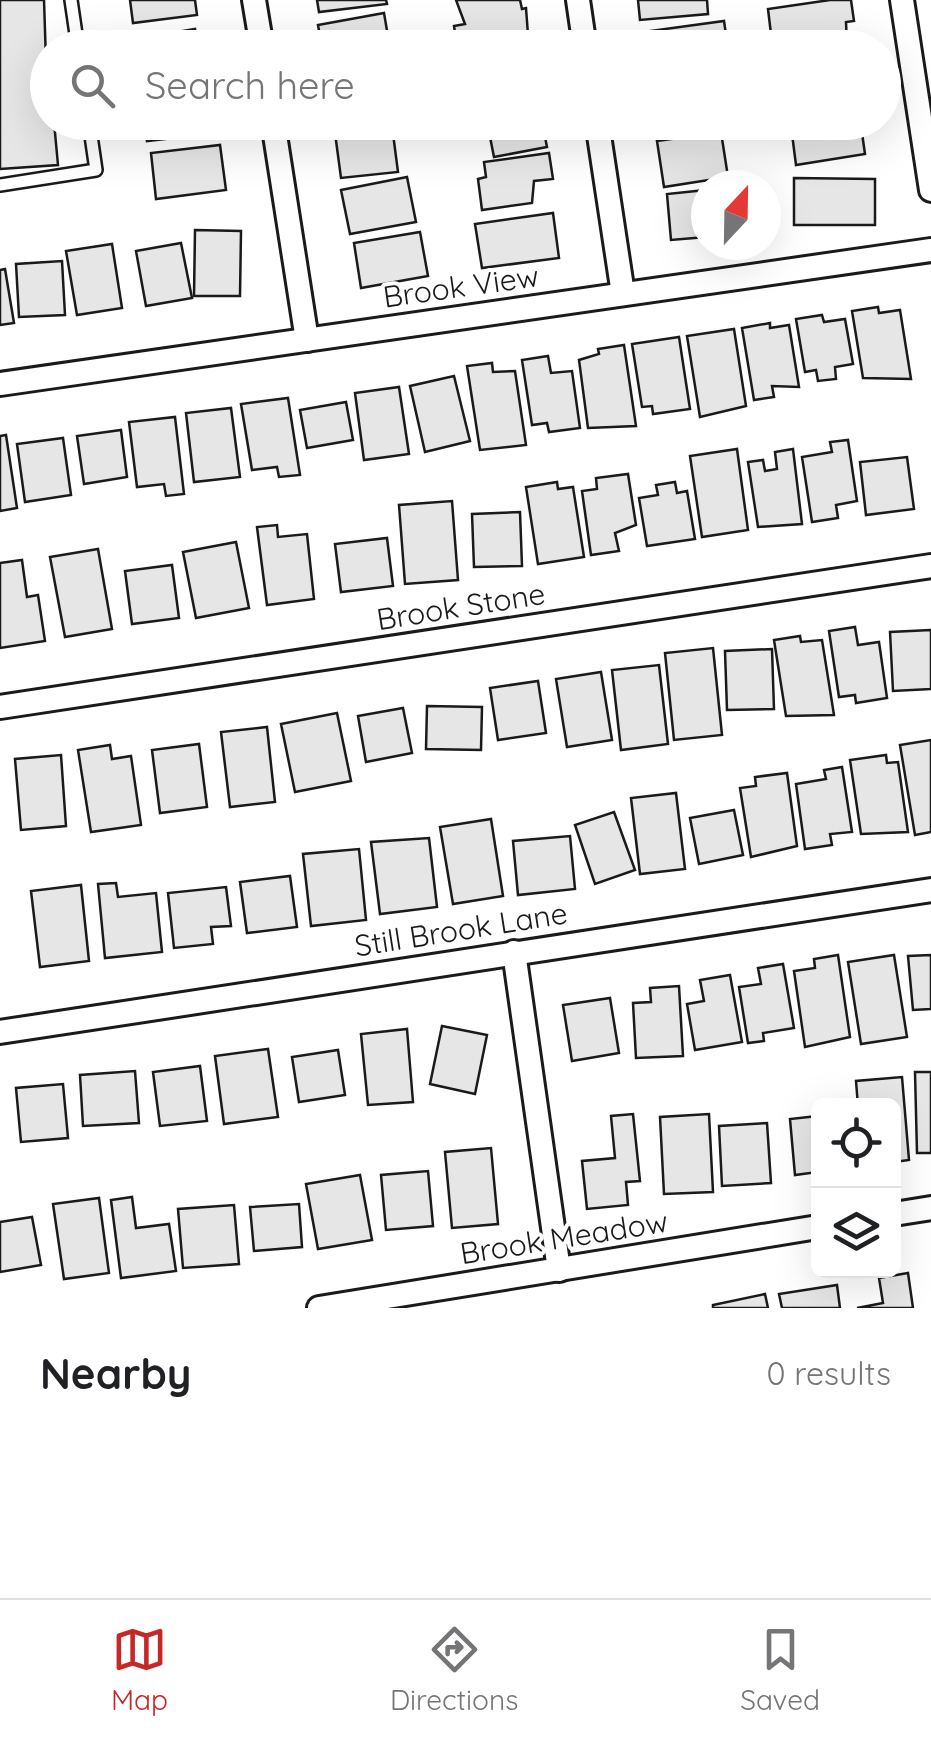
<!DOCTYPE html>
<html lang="en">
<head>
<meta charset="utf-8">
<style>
  :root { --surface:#fff; --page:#f2f2f2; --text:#202124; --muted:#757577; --line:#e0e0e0; --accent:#c62828 }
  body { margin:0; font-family:Quicksand,sans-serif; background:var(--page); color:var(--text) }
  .controls { position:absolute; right:30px; bottom:30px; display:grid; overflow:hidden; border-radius:15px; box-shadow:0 10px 40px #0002 }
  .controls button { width:90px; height:90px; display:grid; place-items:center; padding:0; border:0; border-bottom:2px solid var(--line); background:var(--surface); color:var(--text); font:50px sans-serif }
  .compass { position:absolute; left:691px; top:170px; width:90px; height:90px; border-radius:50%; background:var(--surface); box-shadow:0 10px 40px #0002; rotate:22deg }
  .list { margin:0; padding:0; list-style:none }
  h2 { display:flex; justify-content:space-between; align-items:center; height:130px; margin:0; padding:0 40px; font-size:42px }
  h2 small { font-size:32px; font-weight:400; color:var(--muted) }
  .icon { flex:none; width:55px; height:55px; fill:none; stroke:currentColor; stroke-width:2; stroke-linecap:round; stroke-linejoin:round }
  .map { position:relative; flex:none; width:931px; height:1308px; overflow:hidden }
  .search { position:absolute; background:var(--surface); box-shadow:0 10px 40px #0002; left:30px; right:30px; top:30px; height:110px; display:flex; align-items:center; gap:25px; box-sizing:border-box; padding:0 35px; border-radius:55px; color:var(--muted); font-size:38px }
  .sheet { height:290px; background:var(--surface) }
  nav { display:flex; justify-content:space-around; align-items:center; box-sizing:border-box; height:140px; border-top:2px solid var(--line); background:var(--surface); font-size:28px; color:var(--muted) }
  nav a { display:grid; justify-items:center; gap:5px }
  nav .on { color:var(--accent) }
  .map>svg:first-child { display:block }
</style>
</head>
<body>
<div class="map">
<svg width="931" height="1308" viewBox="0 0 931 1308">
  <rect width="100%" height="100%" fill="#fff"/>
  <g fill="#e6e6e6" stroke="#1a1a1a" stroke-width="2.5">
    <path d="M0,0H44L48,122H54L58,165L0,169Z"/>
    <path d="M130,0H195L197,15L133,23Z"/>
    <path d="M317,0H386L387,4L319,12Z"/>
    <path d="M456,0H520L522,9L526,8L528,35L457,46L454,26L465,24Z"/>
    <path d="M638,0H707L708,14L640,20Z"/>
    <path d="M830,0H851L854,21L846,22L847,45L766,48L764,35L771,34L768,9Z"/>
    <path d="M384,13L390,48H322L318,25Z"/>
    <path d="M724,21L728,48H645L643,32Z"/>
    <path d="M195,29L198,48H149L147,37Z"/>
    <path d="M145,122H208L209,134L147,141Z"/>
    <path d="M487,122H542L547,147L494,157Z"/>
    <path d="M655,122H724V123L656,132Z"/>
    <path d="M795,122H870L872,131L862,133L865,154L796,165L792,134L797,133Z"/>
    <path d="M392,126L398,172L341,178L335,133Z"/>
    <path d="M721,132L728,177L664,187L657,141Z"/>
    <path d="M220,145L226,190L156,199L151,153Z"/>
    <path d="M549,153L553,179L534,181L532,203L482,210L478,179L486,177L484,162Z"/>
    <path d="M407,177L416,222L350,234L341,190Z"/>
    <path d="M794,178L875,179V225H794Z"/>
    <path d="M706,190V237L671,240L667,194Z"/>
    <path d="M553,213L559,258L482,268L475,224Z"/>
    <path d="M195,230L241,231L240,296H194Z"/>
    <path d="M420,232L428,276L361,288L354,243Z"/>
    <path d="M181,243L192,298L146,306L136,251Z"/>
    <path d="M112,244L122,308L77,315L66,251Z"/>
    <path d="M62,261L65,315L19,317L16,264Z"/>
    <path d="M5,269L14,323L0,325V270Z"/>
    <path d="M878,307L879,313L900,310L911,379L863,378L852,311Z"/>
    <path d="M822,315L824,322L845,319L853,364L835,367L836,379L818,381L816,370L805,372L796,319Z"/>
    <path d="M770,323V328L789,325L799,387L772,386L774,397L754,400L742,328Z"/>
    <path d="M734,329L746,406L700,417L687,336Z"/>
    <path d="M679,337L690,409L653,414L652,406L642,407L632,344Z"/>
    <path d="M624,345L636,426L588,428L579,360L599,354L598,349Z"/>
    <path d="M548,356L551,373L572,371L580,428L549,432L547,423L532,425L522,360Z"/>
    <path d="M492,363L493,372L515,371L526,445L480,450L467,366Z"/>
    <path d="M454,376L470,441L425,452L410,386Z"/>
    <path d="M399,387L409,454L364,460L355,393Z"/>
    <path d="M288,398L300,475L279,477L277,467L252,470L241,404Z"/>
    <path d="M346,402L353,440L307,448L300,410Z"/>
    <path d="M231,408L240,477L194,482L186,413Z"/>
    <path d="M175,417L184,494L166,496L164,484L137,487L129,422Z"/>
    <path d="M121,430L127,477L84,484L77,436Z"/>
    <path d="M6,435L17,508L0,511V436Z"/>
    <path d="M63,438L71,495L25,502L17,444Z"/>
    <path d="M848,440L857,501L836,505L838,518L812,522L802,457L832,452L830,442Z"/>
    <path d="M737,449L748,530L702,537L690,456Z"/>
    <path d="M793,449L802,524L758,527L748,462L763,460L765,471L777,469L775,452Z"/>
    <path d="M907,457L914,509L866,515L860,462Z"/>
    <path d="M628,474L636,525L615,533L619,551L591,555L582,491L597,489L596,478Z"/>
    <path d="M557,482L558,489L573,487L584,557L538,564L526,487Z"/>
    <path d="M675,482L677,493L687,491L695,539L647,546L639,498L658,495L656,485Z"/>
    <path d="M452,501L458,580L405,584L399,505Z"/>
    <path d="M520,512L522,566L474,567L472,514Z"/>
    <path d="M277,525L278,537L307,534L314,599L267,605L257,527Z"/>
    <path d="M387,538L393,586L341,592L335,544Z"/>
    <path d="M236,542L249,608L196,618L183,552Z"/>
    <path d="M98,549L112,629L65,637L50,557Z"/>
    <path d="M22,560L27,597L38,595L45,641L0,648V563Z"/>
    <path d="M172,565L179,618L132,624L125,571Z"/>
    <path d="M855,627L858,645L879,642L887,698L856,703L855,695L839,697L829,631Z"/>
    <path d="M931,630V689L893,691L890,632Z"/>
    <path d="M800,636L801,642L822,640L834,715L786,716L774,640Z"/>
    <path d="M713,648L722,735L674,740L665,653Z"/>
    <path d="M772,649L774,709L727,710L725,651Z"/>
    <path d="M659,665L668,744L621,750L612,670Z"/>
    <path d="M601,672L612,740L567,747L556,679Z"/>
    <path d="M538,681L546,733L498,740L490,688Z"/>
    <path d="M427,706L482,707L481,750L426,749Z"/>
    <path d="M403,708L412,753L366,762L358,716Z"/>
    <path d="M337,713L351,781L295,792L281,724Z"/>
    <path d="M267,727L275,802L230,807L221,732Z"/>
    <path d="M931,740V832L915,835L900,745Z"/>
    <path d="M199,744L207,807L160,813L152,750Z"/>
    <path d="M110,745L112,759L131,756L141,825L91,832L78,750Z"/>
    <path d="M61,755L66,826L21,830L15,759Z"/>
    <path d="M886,755L887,763L898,762L908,832L861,834L850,760Z"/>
    <path d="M842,767L852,832L830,834L832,845L805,849L796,784L826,779L824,770Z"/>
    <path d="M787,773L797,846L751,857L740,788L756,786L755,777Z"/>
    <path d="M676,793L685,869L640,874L631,798Z"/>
    <path d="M734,810L743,855L699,864L690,818Z"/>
    <path d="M614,812L635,870L595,884L575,825Z"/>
    <path d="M491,819L503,896L453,904L440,827Z"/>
    <path d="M570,836L575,889L518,895L513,841Z"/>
    <path d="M429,838L437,907L380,914L371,842Z"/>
    <path d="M359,849L366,920L311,926L303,854Z"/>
    <path d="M290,876L297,927L247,933L240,882Z"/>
    <path d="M116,883L118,897L156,893L162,952L105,958L98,884Z"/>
    <path d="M81,885L89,961L40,967L31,891Z"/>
    <path d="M226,887L231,926L211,927L213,944L174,948L168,893Z"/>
    <path d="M838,955L850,1037L805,1047L794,971L815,968L814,959Z"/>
    <path d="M894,955L907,1037L861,1044L848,962Z"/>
    <path d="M931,955V1009L913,1010L908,956Z"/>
    <path d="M783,964L794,1028L763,1033L764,1041L748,1043L739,987L761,984L758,968Z"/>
    <path d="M730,975L742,1042L695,1050L687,1004L704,1001L700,980Z"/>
    <path d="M679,986L683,1056L636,1058L633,1003L651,1002L650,988Z"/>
    <path d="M610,998L619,1053L572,1061L563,1005Z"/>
    <path d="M442,1026L487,1035L475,1094L430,1084Z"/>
    <path d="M407,1029L413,1102L368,1105L361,1034Z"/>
    <path d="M268,1049L278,1117L224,1124L215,1056Z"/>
    <path d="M338,1050L345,1095L299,1102L292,1057Z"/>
    <path d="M200,1066L207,1121L160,1126L153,1072Z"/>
    <path d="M135,1071L139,1123L83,1126L80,1075Z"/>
    <path d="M915,1072H931V1153H917Z"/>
    <path d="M902,1077L909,1160L894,1162V1106H858L856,1081Z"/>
    <path d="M63,1084L68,1138L21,1142L16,1088Z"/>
    <path d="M633,1114L640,1181L626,1182L628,1205L587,1209L582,1161L615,1158L611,1116Z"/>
    <path d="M709,1114L713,1192L664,1194L660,1117Z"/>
    <path d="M818,1116V1172L795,1175L790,1119Z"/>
    <path d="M767,1123L771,1183L722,1186L719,1126Z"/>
    <path d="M491,1148L498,1224L452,1228L445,1152Z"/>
    <path d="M428,1171L433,1226L386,1230L381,1175Z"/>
    <path d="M360,1175L372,1240L318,1249L306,1184Z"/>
    <path d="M132,1197L136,1228L169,1224L176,1271L121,1278L111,1200Z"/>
    <path d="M99,1198L109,1273L64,1279L53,1204Z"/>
    <path d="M299,1204L302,1247L254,1251L250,1207Z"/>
    <path d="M234,1205L239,1264L183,1268L178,1209Z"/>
    <path d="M32,1217L41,1265L0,1272V1222Z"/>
    <path d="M908,1273L913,1308H857L883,1303L879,1278Z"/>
    <path d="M837,1285L840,1308H782L779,1294Z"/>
    <path d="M765,1294L768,1308H713V1305Z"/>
  </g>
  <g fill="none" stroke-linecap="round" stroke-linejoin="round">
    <g stroke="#1a1a1a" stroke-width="16">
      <g id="lane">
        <path d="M71,0L78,48"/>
        <path d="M0,185L96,170L89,122"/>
      </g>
    </g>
    <g stroke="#1a1a1a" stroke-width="28">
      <g id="street">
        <path d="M254,0L262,48"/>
        <path d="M578,0L585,48"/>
        <path d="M902,0L931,190"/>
        <path d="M273,122L307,340"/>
        <path d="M597,122L623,294"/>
        <path d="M0,384L931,250"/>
        <path d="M0,707L931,566"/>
        <path d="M514,952L559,1270"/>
        <path d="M0,1032L931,890"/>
        <path d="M894,1214L931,1208"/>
        <path d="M319,1308L818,1227"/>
      </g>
    </g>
    <use href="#lane" stroke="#fff" stroke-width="11"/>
    <use href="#street" stroke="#fff" stroke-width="22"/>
  </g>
  <g text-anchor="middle" stroke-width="8" stroke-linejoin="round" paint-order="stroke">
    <g font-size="30" fill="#1a1a1a" stroke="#fff">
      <text transform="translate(461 287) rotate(-8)" y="10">Brook View</text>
      <text transform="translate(461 607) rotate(-9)" y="10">Brook Stone</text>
      <text transform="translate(461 930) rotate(-9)" y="10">Still Brook Lane</text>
      <text transform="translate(564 1238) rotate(-9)" y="10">Brook Meadow</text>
    </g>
  </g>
</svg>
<div class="controls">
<button><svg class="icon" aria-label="locate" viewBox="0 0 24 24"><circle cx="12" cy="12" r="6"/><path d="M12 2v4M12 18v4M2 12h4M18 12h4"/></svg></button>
<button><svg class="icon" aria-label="layers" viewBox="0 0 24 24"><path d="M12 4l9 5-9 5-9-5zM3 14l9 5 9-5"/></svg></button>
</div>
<svg class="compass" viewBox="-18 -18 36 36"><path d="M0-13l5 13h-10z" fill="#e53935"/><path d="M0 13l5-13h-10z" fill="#757577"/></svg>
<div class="search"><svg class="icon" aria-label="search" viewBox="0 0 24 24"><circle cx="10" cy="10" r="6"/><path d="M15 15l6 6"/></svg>Search here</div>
</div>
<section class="sheet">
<h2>Nearby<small>0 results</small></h2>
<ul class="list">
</ul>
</section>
<nav>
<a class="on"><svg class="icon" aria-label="map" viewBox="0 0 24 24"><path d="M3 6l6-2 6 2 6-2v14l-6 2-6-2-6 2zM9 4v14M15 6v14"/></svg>Map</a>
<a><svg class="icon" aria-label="directions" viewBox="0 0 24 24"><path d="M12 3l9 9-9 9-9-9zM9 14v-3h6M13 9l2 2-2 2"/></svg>Directions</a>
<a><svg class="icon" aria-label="saved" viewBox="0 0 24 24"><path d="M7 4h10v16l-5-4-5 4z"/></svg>Saved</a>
</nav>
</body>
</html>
